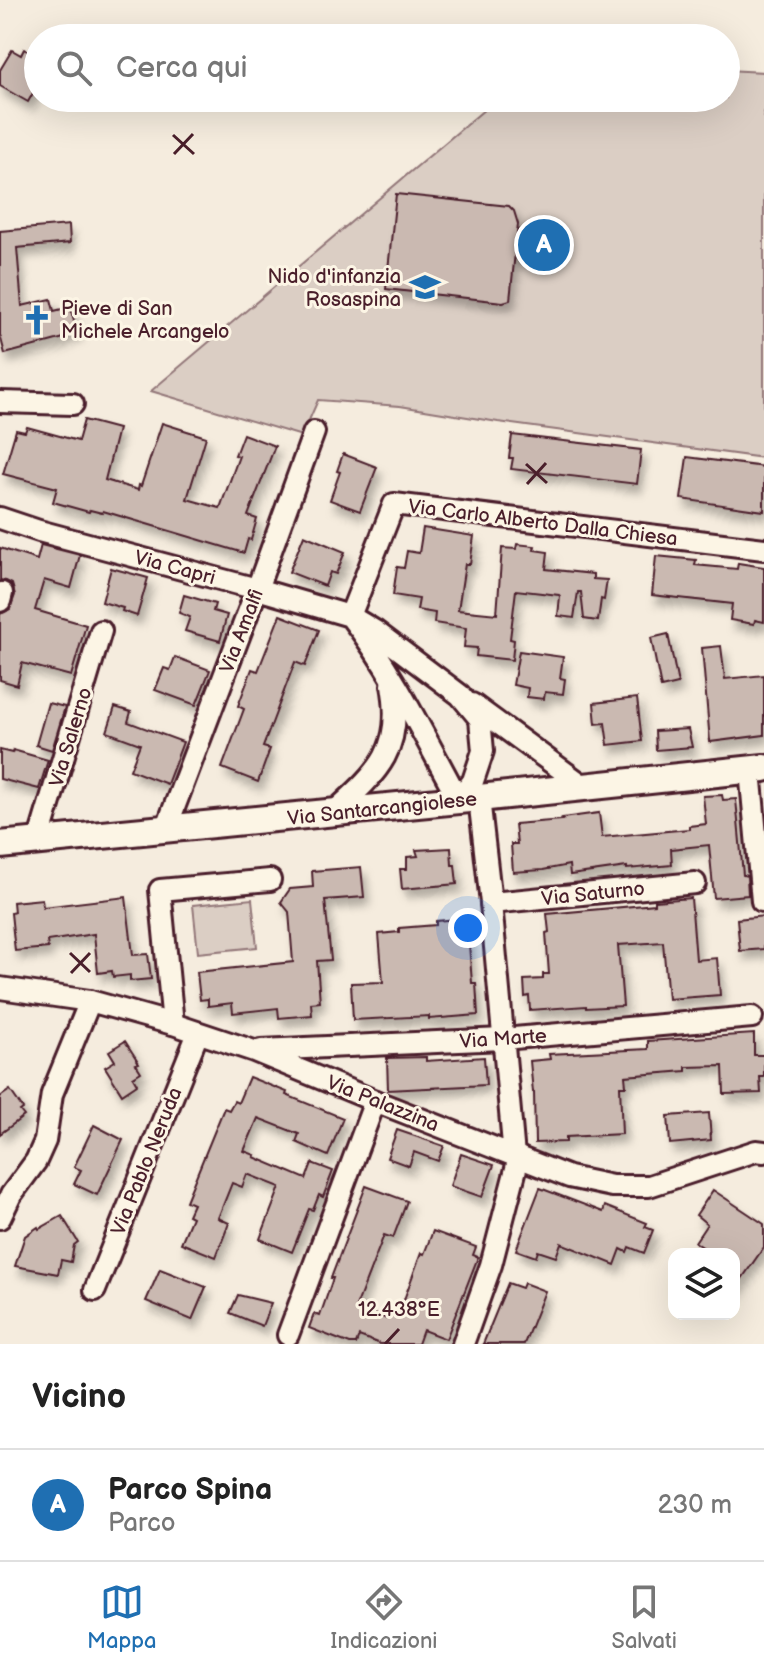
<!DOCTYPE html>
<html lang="it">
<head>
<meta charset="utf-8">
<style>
  :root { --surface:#fff; --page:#f6f6f6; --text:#222; --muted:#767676; --line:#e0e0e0; --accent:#1f6fb2 }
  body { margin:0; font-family:"Balsamiq Sans",sans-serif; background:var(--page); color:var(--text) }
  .controls { position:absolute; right:24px; bottom:24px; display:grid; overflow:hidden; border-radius:16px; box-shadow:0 8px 32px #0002 }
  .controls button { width:72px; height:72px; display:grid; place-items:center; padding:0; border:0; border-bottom:2px solid var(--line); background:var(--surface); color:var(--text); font:40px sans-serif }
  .you { position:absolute; left:468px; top:928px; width:28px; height:28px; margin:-20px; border:6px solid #fff; border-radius:50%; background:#1a73e8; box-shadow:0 0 0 12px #1a73e833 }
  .badge { display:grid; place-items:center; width:52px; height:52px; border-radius:50%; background:var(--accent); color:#fff; font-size:26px; font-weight:700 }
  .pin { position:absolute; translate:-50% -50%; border:4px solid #fff; box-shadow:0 2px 8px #0006 }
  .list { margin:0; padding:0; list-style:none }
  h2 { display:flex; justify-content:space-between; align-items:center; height:104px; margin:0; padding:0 32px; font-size:34px }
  h2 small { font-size:26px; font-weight:400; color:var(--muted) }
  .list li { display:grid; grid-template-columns:52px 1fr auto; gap:24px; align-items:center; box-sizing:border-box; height:112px; padding:0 32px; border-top:2px solid var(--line) }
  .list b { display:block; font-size:30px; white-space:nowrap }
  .list p { margin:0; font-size:26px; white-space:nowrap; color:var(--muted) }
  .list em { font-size:26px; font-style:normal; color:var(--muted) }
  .icon { flex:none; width:44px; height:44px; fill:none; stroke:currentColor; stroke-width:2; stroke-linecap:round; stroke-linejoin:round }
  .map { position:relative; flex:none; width:764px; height:1344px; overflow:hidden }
  .search { position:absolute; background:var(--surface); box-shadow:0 8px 32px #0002; left:24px; right:24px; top:24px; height:88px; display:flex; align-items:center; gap:20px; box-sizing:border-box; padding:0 28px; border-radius:44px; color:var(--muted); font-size:30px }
  .sheet { height:216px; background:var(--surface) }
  nav { display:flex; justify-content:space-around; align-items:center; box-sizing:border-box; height:112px; border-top:2px solid var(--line); background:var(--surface); font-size:22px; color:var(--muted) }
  nav a { display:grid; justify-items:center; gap:4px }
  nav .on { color:var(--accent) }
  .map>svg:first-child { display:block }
</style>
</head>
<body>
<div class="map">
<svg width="764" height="1344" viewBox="0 0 764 1344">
  <defs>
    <filter id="shadow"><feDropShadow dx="4.5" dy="8" stdDeviation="4" flood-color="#0004"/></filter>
  </defs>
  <rect width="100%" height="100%" fill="#f5ecde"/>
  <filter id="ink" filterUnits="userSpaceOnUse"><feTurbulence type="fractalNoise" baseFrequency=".0125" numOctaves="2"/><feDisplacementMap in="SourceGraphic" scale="16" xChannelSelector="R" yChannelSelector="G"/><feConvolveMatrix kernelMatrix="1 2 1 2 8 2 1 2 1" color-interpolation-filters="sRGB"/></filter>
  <g filter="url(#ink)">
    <g fill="#dbcec4" stroke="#927678" stroke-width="2">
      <path d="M726,70L764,72V458L498,422L400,406L318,400L302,436L151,391L498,98H726Z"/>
      <path d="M252,899L257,947L198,953L193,905Z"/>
    </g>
    <g fill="#cab9b1" stroke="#4a1f2b" stroke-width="2" filter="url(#shadow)">
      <path d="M24,49L38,58V84L28,102L0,86V70L12,50L21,55Z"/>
      <path d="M396,194L509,206L514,211L518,224L510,300L503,302L386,289Z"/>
      <path d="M69,225L70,243L17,248L22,306L51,299L54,311L70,307L77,332L64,335V338L5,354L0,335V231Z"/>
      <path d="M84,420L118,429L105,480L138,490L139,485L141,486L162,423L206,437L187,499L220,508L239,456L235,455L243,434L275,446L248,516L257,519L251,540L248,539L244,553L103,511L102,513L90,510L89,512L53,502L57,488L3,474L16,430L25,432L27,427L78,441Z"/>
      <path d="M512,435L641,450L637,484L511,469L513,458H509Z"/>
      <path d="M343,454L377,467L360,511L330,500L340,472L337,471Z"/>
      <path d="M687,457L764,467V511L681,499Z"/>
      <path d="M423,528L474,536L470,564H465L458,610L497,614L502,548L516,549L517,544L535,546L534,550L548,552L546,569L593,574V579L607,580L604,600L601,599L598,621L584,619L581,592H578L574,618L558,616L560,596L559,595L516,590L510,639L514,640L512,660L476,656L477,648L464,647L466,628L434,623L435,613L417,610L419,599L393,595L397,567L404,568L407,551L419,553Z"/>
      <path d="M304,535L345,552L336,574L330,572L325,586L289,572Z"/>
      <path d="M41,545L80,555L71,588L44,580L35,610L86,625L71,676L22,663L17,685L0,680V614L10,609L15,595L12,584L6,581L0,580V548L37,560Z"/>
      <path d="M656,556L696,560L695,565L737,569L738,563L764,567V622L755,620L754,624L730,620L732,604L652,595Z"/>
      <path d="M111,568L148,578L137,616L122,611L123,608L102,602Z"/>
      <path d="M184,595L215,604L213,611L227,615L220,641L185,631L190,617L179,613Z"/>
      <path d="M280,615L319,630L305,666L295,662L263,747L270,749L258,782L222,768L244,709L238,706L252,669L258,671Z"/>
      <path d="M668,634L678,684L661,688L651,638Z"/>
      <path d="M721,646L725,679L764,675V735L710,742L702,648Z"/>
      <path d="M519,651L563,657L560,678L565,679L563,694L545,692L544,699L527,697L528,688L513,685Z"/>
      <path d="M175,657L210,670L196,705L155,690L164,668L170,670Z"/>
      <path d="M637,698L642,741L608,745L605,723L596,724L594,703Z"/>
      <path d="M48,703L65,707L52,750L36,745Z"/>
      <path d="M115,707L131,712L128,722L183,742L167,784L130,770L140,744L107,732Z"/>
      <path d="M688,729L692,747L656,750L655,731Z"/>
      <path d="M0,750L12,753L13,750L48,760L39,789L0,779Z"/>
      <path d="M722,795L723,800L736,799L743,875L747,876L748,895L714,898L709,845L671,849L672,865L627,869V867L570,875L569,865L543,870L513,872L511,844H517L515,824L563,820L562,818L599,813L602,837L689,829V826L706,824L703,796Z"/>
      <path d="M451,848L452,865H455L457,884L402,889L400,869H407V857L418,856L416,850Z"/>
      <path d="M361,867L364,897L325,900L331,960L317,961L320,1002L311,1003L312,1015L279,1018L278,1008L233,1013L232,1003L208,1006V999L200,1000L197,972L293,962L289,912L281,902L290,889L313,887L312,871Z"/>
      <path d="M126,897L133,955L148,954L151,979L130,981V975L113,977L112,971L98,973L94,934L47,941L48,948L15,951L11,913L14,912L13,902L42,899L43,907Z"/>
      <path d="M691,898L696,960L717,958L720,995L668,999L663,942L618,945L623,1006L586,1008V1006L530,1010L529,996L525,997L524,980L543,979V974H549L546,933L549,932L547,914L655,904V901Z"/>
      <path d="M764,916V949L740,951L737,919Z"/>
      <path d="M467,918L472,983H476L478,1015L429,1019V1016L353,1020L351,983L383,982L379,934L399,932V928L436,925V921Z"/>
      <path d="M754,1034V1055H764V1077H760L761,1093L724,1094L723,1066L686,1067V1071L625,1076L626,1086H620L622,1134L566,1137V1142L535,1143L534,1092H533L530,1061L550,1059L549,1054L648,1049V1041Z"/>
      <path d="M125,1041L139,1063L136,1064L141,1072L133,1077L137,1084L122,1094L105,1067L115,1061L109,1051Z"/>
      <path d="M426,1057V1061L484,1057L486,1085L388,1090L387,1058Z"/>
      <path d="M249,1077L287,1092L286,1095L343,1118L328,1156L296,1142L299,1134L258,1118L244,1151L255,1155L254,1157L306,1179L312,1163L333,1171L323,1197L319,1195L313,1210L309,1209L292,1252L260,1239L280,1187L247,1174L242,1187L232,1183L218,1218L229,1223L216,1257L181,1243L192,1217L188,1215L193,1204L186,1201L224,1108L229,1110L234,1101L238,1103Z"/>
      <path d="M10,1090L23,1109L20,1111L24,1116L0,1134V1097Z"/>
      <path d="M709,1113L711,1140L670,1144L668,1116Z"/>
      <path d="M94,1125L123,1140L97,1195L74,1184L81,1170L74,1167Z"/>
      <path d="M397,1130L444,1146L438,1161L414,1152L409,1166L387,1158Z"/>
      <path d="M461,1154L494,1165L482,1197L450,1186Z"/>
      <path d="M366,1186L407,1201L393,1238L384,1235L356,1307L387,1319L390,1313L398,1316L421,1253L424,1254L433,1231L476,1247L473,1255L478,1257L446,1339L423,1330L418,1344H380L359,1336L356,1344H350L309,1328L314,1314L320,1316L333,1278H331Z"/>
      <path d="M540,1188L603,1212L605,1206L647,1223L645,1227L653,1230L644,1253L629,1247L627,1252L621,1249L615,1265L561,1243L556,1257L538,1251L536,1257L516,1250Z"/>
      <path d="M713,1190L764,1224V1247L734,1290V1254H713L695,1242L707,1224L696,1215Z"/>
      <path d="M62,1216L78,1242L74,1245L71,1262L61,1260L58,1274L15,1266L25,1236L38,1227L39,1229Z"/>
      <path d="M160,1269L206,1287L192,1320L146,1301Z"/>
      <path d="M508,1283L522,1288L524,1283L545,1291L524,1344H483Z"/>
      <path d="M238,1295L271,1303L262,1326L230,1313Z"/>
    </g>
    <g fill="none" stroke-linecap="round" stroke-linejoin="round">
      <g stroke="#4a1f2b" stroke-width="26">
        <g id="minor">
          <path d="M0,402L73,404"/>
          <path d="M0,518L39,531L257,589L350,616L375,631L460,695L480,719L483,751L473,781L459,800C425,738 394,673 350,616"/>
          <path d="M0,601L2,593"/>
          <path d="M350,616L394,504L764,549"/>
          <path d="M472,704L585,787"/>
          <path d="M750,770L762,901H764"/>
          <path d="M479,798L491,903L514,1156"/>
          <path d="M334,812C378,772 404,750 392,685"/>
          <path d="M166,829L257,589L314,432"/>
          <path d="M38,842L101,631"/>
          <path d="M491,903L695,883"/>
          <path d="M0,988L90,1001L173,1024L254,1051L375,1101L569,1177L612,1186H649L756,1151L764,1152"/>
          <path d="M173,1024L160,890L270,880"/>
          <path d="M261,1050L503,1039L752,1017"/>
          <path d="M0,1218L11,1195L36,1161L45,1141L52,1094L90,1001"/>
          <path d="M95,1290L198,1033"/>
          <path d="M288,1335L375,1101"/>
          <path d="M463,1344L491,1265L519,1157"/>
        </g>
      </g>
      <g stroke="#4a1f2b" stroke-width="32">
        <path id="major" d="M0,845L479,798L764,768"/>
      </g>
      <use href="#minor" stroke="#fcf5e5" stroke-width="20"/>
      <use href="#major" stroke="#fcf5e5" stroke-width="26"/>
    </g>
  </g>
  <path fill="none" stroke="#4a1f2b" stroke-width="3" d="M173,135L194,154M174,154L193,134M526,464L547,483M527,484L546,463M70,953L90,972M71,973L90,953M385,1344L399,1329"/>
  <defs>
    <g id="school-bare" transform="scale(2.4)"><path d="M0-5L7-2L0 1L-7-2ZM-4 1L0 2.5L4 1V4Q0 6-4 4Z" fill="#1f6fb2" stroke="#fcf5e5" stroke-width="2.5" paint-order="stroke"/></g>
    <g id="church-bare" transform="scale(2.4)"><path d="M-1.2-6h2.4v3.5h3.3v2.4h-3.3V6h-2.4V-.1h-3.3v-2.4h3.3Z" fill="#1f6fb2" stroke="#fcf5e5" stroke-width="2.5" paint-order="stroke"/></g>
  </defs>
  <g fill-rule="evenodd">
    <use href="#school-bare" x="425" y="287"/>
    <use href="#church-bare" x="37" y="320"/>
  </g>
  <g text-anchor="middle" stroke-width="6" stroke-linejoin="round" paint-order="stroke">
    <g font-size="20" fill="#4a1f2b" stroke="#fcf5e5" text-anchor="end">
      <text x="401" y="283">Nido d'infanzia<tspan x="401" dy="23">Rosaspina</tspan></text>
      <text x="61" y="315" text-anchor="start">Pieve di San<tspan x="61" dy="23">Michele Arcangelo</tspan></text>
    </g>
    <g font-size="20" fill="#4a1f2b" stroke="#fcf5e5">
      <text transform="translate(543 522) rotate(7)" y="7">Via Carlo Alberto Dalla Chiesa</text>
      <text transform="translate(175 567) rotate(15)" y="7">Via Capri</text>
      <text transform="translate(241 631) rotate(-69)" y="7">Via Amalfi</text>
      <text transform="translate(70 737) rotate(-73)" y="7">Via Salerno</text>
      <text transform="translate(382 808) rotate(-6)" y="7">Via Santarcangiolese</text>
      <text transform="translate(593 893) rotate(-6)" y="7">Via Saturno</text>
      <text transform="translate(503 1038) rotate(-4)" y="7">Via Marte</text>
      <text transform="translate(383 1103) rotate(22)" y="7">Via Palazzina</text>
      <text transform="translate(146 1161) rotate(-68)" y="7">Via Pablo Neruda</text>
    </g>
  </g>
  <g font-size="20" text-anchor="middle" fill="#4a1f2b" stroke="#fcf5e5" stroke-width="6" stroke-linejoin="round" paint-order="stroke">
    <text x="399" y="1316">12.438°E</text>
  </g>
</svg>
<div class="controls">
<button><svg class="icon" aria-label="layers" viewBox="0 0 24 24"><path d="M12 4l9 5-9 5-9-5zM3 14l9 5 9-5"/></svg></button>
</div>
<div class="you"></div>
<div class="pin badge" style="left:544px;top:245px">A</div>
<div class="search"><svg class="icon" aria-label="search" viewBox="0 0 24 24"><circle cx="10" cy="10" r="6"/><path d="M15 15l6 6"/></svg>Cerca qui</div>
</div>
<section class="sheet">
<h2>Vicino<small></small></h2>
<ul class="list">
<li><span class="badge">A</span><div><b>Parco Spina</b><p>Parco</p></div><em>230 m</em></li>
</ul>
</section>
<nav>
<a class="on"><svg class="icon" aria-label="map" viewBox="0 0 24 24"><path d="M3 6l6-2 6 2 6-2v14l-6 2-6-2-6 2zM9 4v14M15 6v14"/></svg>Mappa</a>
<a><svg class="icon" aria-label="directions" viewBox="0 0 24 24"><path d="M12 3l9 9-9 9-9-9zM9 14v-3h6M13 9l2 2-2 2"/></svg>Indicazioni</a>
<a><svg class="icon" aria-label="saved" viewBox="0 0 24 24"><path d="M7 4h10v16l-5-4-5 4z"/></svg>Salvati</a>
</nav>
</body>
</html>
